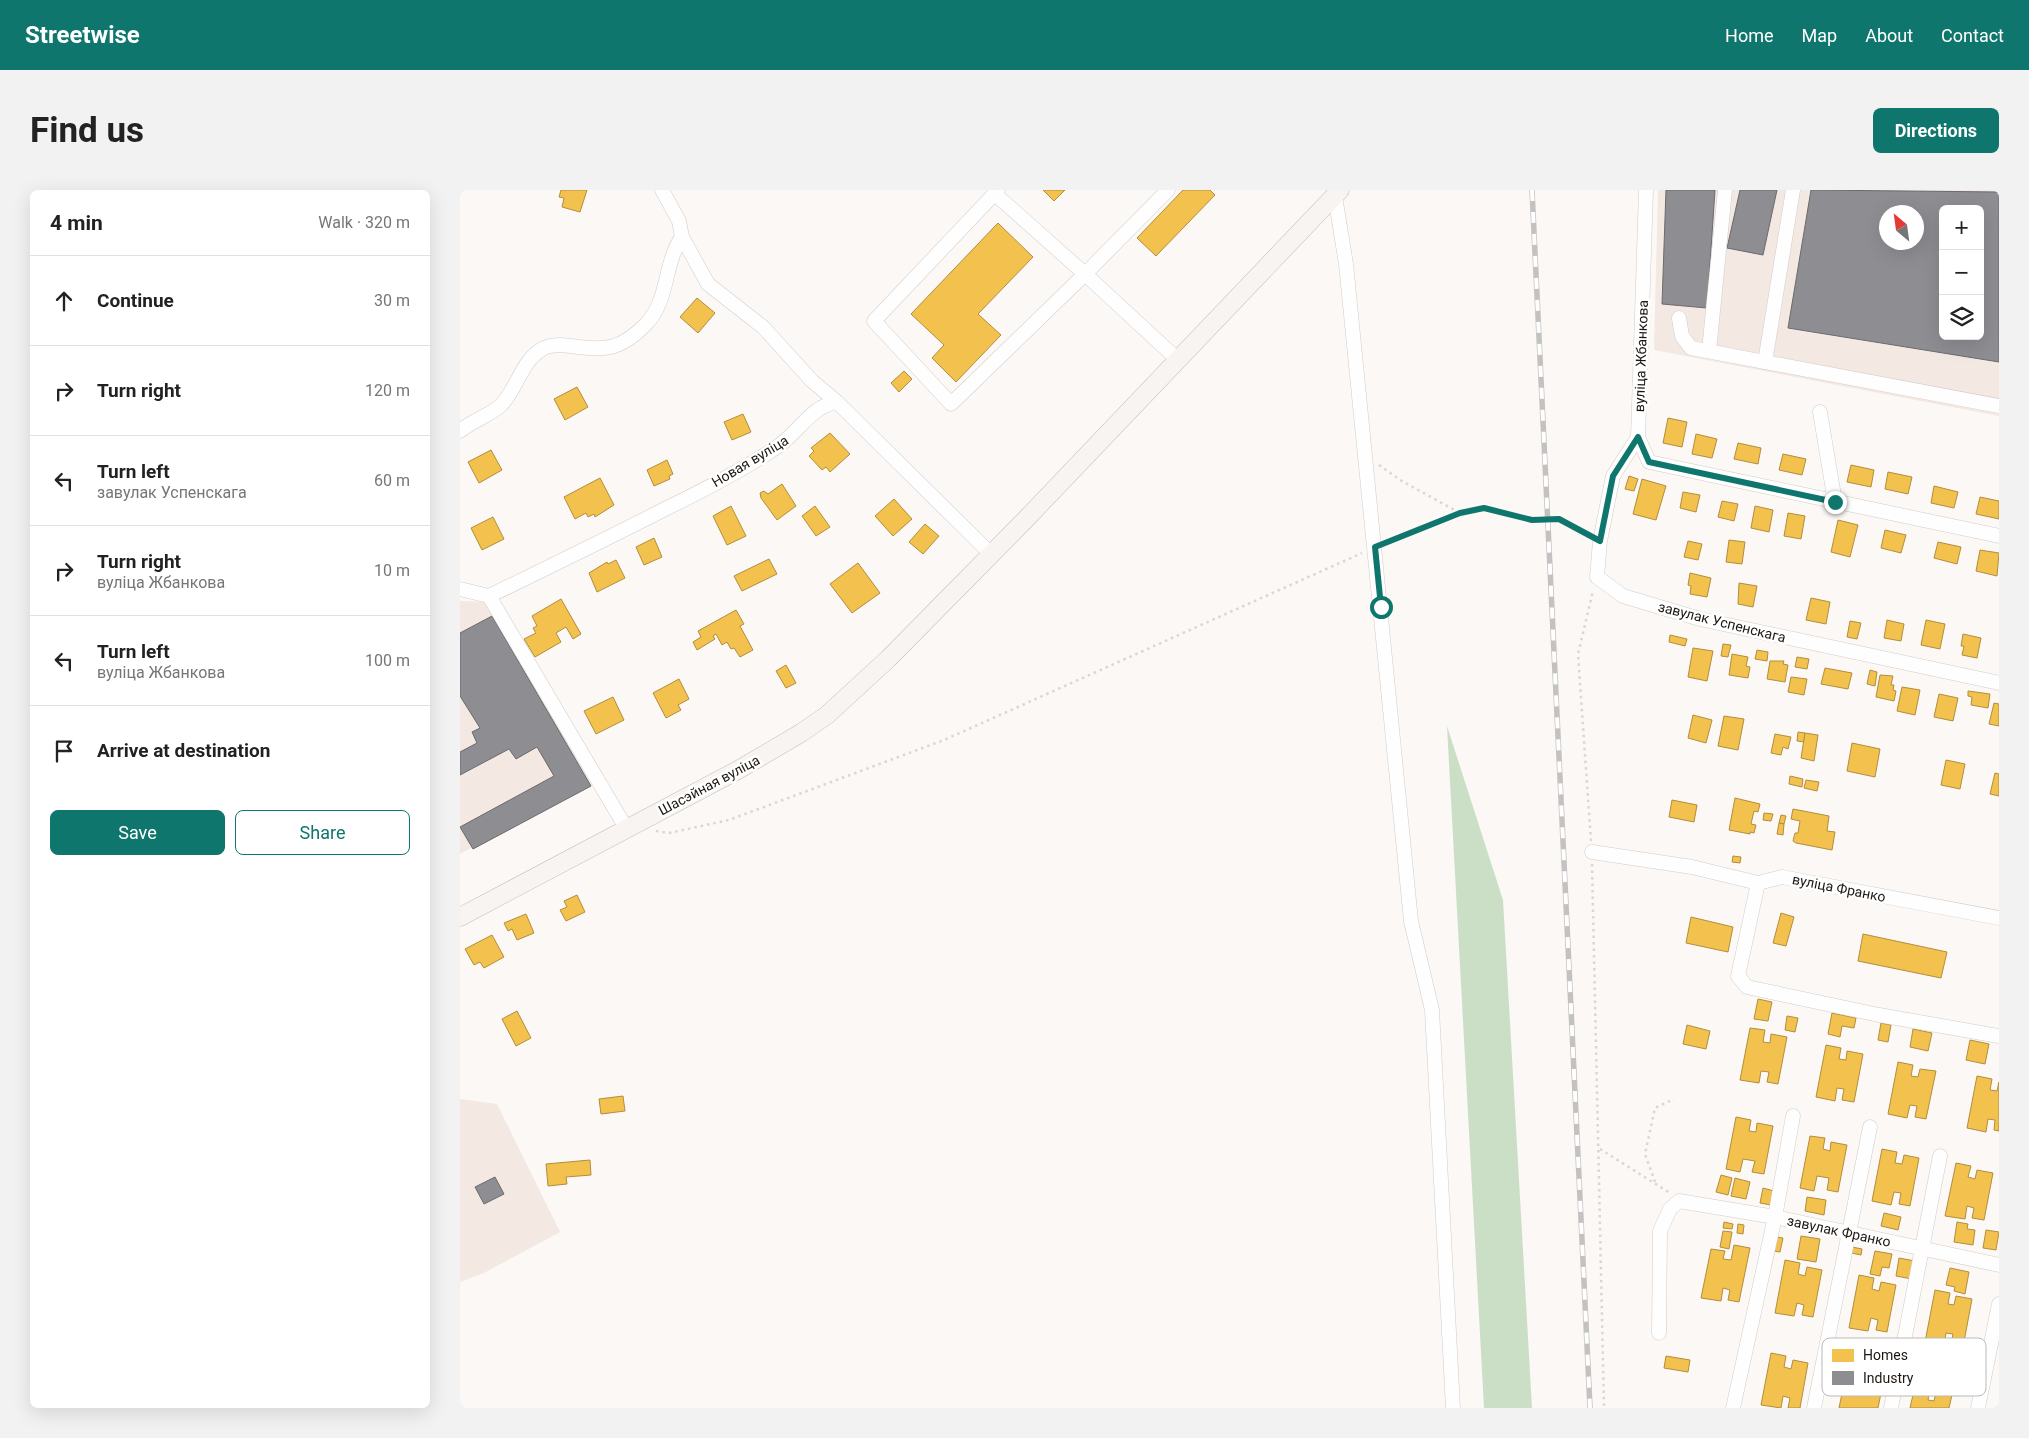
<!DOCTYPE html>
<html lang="en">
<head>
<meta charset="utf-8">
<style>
  :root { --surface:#fff; --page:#f2f2f2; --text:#222; --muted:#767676; --line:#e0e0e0; --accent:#0f766e }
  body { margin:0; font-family:Roboto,sans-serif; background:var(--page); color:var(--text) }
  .controls { position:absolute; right:15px; top:15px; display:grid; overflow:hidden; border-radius:8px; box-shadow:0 5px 20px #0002 }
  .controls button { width:45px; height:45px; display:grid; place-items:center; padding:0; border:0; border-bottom:1px solid var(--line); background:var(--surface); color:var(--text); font:25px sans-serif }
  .compass { position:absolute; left:1419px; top:15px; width:45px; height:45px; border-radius:50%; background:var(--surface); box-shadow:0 5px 20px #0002; rotate:331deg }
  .stop { position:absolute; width:15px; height:15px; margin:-11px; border:4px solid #0f766e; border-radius:50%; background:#fff }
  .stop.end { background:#0f766e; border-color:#fff; box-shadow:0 1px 5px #0008 }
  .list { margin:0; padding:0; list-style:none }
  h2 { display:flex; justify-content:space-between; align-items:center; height:65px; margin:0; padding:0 20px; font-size:21px }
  h2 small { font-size:16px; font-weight:400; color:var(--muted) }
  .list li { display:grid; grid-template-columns:32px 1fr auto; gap:15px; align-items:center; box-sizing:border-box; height:90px; padding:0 20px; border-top:1px solid var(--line) }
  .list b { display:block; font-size:19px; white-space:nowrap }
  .list p { margin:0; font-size:16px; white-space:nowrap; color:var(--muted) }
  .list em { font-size:16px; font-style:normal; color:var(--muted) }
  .actions { display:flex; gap:10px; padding:15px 20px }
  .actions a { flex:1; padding:11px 0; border:1px solid var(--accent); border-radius:8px; text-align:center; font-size:18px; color:var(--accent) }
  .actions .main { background:var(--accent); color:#fff }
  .icon { flex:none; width:28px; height:28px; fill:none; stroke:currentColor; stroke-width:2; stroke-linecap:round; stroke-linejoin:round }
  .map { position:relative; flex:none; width:1539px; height:1218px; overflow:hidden; border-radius:8px }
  header { display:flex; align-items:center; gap:30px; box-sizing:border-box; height:70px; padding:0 25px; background:var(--accent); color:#fff }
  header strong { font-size:24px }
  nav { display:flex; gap:28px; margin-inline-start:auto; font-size:18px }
  .intro { display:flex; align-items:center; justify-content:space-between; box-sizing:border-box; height:120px; padding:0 30px }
  h1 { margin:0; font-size:35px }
  .button { padding:12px 22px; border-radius:8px; background:var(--accent); color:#fff; font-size:18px; font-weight:700 }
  main { display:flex; gap:30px; padding:0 30px }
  aside { flex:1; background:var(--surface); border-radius:8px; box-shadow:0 5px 20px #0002 }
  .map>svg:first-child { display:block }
</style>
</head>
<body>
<header>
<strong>Streetwise</strong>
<nav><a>Home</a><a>Map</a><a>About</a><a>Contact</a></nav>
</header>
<div class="intro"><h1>Find us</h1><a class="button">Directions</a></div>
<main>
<aside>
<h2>4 min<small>Walk · 320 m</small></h2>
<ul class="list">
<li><svg class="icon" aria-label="ahead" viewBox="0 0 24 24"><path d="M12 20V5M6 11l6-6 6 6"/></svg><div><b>Continue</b></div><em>30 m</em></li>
<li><svg class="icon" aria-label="right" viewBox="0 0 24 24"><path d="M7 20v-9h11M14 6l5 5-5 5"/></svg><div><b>Turn right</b></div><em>120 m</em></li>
<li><svg class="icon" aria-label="left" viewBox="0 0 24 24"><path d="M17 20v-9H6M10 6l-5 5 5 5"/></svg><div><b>Turn left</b><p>завулак Успенскага</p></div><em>60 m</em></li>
<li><svg class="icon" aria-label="right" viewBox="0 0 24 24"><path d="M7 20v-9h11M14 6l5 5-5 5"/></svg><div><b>Turn right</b><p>вуліца Жбанкова</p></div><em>10 m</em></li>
<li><svg class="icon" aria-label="left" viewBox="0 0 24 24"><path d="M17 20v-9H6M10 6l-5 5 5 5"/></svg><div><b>Turn left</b><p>вуліца Жбанкова</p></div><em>100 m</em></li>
<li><svg class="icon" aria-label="arrive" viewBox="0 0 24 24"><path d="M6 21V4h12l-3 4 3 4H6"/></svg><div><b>Arrive at destination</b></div></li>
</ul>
<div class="actions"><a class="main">Save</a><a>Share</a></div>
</aside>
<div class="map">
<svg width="1539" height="1218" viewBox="0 0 1539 1218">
  <rect width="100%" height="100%" fill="#fbf8f5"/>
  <g fill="#f4e8e2" fill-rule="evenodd">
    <path d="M1198,0H1539V226L1194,160ZM1483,19H1520V146H1483ZM1426,22H1456V52H1426Z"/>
    <path d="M0,411L30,412L130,594L0,664Z"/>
    <path d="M0,909L37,914L100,1042L24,1083L0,1092Z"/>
  </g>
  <path fill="#cbdfc7" d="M987,536L1043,710L1072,1218H1024Z"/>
  <g fill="#f2c14e" stroke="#b28e3c">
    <path d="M101,0H127L120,22L102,17L104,8L99,7Z"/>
    <path d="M583,0H605L594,11Z"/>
    <path d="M723,0H750L755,5L696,66L677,48Z"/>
    <path d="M538,33L573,67L518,124L541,145L496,192L472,168L484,155L451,124Z"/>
    <path d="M237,108L255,123L238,143L220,127Z"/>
    <path d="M444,181L452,189L439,202L431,193Z"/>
    <path d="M117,197L128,217L105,230L94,209Z"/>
    <path d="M283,224L291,242L272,250L264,232Z"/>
    <path d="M1208,228L1227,232L1222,257L1203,253Z"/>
    <path d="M370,243L390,264L370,282L366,277L362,280L349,266L354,261L351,258Z"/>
    <path d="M1236,244L1257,249L1252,268L1232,264Z"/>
    <path d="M1278,253L1301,258L1298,274L1274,269Z"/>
    <path d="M31,260L42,280L19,293L8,272Z"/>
    <path d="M1323,264L1346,269L1342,285L1319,280Z"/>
    <path d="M207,270L213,284L209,286L210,289L194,296L187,280Z"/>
    <path d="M1391,275L1414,280L1411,297L1387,292Z"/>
    <path d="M1428,282L1452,287L1448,304L1425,299Z"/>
    <path d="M1169,286L1178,289L1174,301L1165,299Z"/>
    <path d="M140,288L154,315L135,327L134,324L128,327L126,323L115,329L104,307Z"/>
    <path d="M1182,289L1206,296L1196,330L1173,324Z"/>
    <path d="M322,294L336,316L317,330L301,308L300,303L304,301L308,304Z"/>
    <path d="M1474,296L1498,302L1494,318L1471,313Z"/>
    <path d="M1223,302L1240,305L1236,322L1220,318Z"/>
    <path d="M1520,307L1539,311V329L1516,324Z"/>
    <path d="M434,309L452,329L433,346L415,326Z"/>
    <path d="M1262,311L1278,314L1274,331L1258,327Z"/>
    <path d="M271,316L286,346L267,355L253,326Z"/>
    <path d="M355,316L370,337L356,346L342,326Z"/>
    <path d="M1295,316L1313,320L1309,342L1291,338Z"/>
    <path d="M1328,323L1345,326L1341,349L1324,346Z"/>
    <path d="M33,327L44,349L22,360L11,338Z"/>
    <path d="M1378,330L1398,335L1390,367L1371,362Z"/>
    <path d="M465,334L479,346L463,364L449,352Z"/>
    <path d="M1425,340L1446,345L1441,363L1421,358Z"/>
    <path d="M194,348L202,367L184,375L176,357Z"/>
    <path d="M1269,350L1285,352L1282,374L1266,372Z"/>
    <path d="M1228,351L1242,354L1238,370L1224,367Z"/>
    <path d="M1478,352L1501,357L1497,374L1474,368Z"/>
    <path d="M1520,360L1539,363L1537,386L1516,381Z"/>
    <path d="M309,369L317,384L282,401L274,386Z"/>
    <path d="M156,370L165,388L137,402L129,383L147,372L148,374Z"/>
    <path d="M398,373L420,403L392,423L370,394Z"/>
    <path d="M1230,383L1251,388L1247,407L1230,404L1231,396L1228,395Z"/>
    <path d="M1279,393L1297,396L1293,417L1278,414Z"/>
    <path d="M1351,408L1370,412L1366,434L1346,430Z"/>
    <path d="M101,409L121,444L113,449L106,437L96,443L101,452L75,467L64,449L76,443L73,438L77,436L72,426Z"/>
    <path d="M276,420L284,434L280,436L293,460L280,467L274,458L271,459L267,452L262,455L256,444L253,446L255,449L237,460L233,452L241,447L238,441Z"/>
    <path d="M1427,430L1444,434L1441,451L1424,448Z"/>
    <path d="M1466,430L1485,434L1480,459L1461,455Z"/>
    <path d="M1390,431L1401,433L1397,449L1387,447Z"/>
    <path d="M1503,444L1521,448L1517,468L1502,465L1504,456H1501Z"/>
    <path d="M1210,445L1227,449L1225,456L1209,452Z"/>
    <path d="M1263,454L1271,455L1268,467L1261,466Z"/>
    <path d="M1233,458L1253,461L1247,491L1228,487Z"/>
    <path d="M1297,460L1308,462L1307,471L1295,469Z"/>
    <path d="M1272,464L1288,467L1286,476L1290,477L1288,488L1269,485Z"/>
    <path d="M1337,467L1349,469L1347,479L1335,477Z"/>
    <path d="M1310,471H1324L1323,474L1328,475L1325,492L1307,489Z"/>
    <path d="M326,475L336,493L326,498L316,481Z"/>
    <path d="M1365,478L1392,483L1388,499L1361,494Z"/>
    <path d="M1410,480L1417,482L1415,496L1407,494Z"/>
    <path d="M1420,485L1433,486L1431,495H1434L1433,500L1436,501L1434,511L1416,507Z"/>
    <path d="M1331,487L1347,489L1344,505L1328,502Z"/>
    <path d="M219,489L229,509L218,515L221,520L206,528L193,503Z"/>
    <path d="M1442,497L1460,500L1455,525L1437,521Z"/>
    <path d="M1508,501L1530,504L1528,518L1511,515L1512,507L1508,506Z"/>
    <path d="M1479,504L1498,508L1493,531L1474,527Z"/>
    <path d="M153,507L164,530L136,544L124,521Z"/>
    <path d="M1534,513L1539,514V536L1529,534Z"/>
    <path d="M1233,525L1252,530L1246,553L1228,548Z"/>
    <path d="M1264,526L1284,529L1278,560L1258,556Z"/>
    <path d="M1338,542L1345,543L1344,552L1337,551Z"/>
    <path d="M1345,543L1358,545L1354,571L1341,568Z"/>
    <path d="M1315,544L1331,547L1328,559L1323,557L1321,565L1311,563Z"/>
    <path d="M1392,553L1420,559L1415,587L1387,581Z"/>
    <path d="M1486,570L1505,574L1500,599L1481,595Z"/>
    <path d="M1535,583L1539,584V606L1530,604Z"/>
    <path d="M1330,586L1343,589L1342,597L1329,594Z"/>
    <path d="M1346,590L1359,592L1357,601L1344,598Z"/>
    <path d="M1275,608L1300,614L1298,622L1294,621L1291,634L1296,635L1294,643L1290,642V644L1269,640Z"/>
    <path d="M1212,610L1237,615L1234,632L1209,627Z"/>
    <path d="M1333,619L1369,626L1367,641L1375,642L1372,660L1336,653L1333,651L1335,643H1338L1340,631L1331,629Z"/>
    <path d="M1304,623L1313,624L1311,631L1303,630Z"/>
    <path d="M1321,625L1326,626L1324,634L1319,633Z"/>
    <path d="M1319,633L1324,634L1323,645L1317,644Z"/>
    <path d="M1273,666L1281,667L1280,673L1272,672Z"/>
    <path d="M117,705L125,722L106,731L100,720L107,717L104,711Z"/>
    <path d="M1321,723L1334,727L1326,756L1313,753Z"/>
    <path d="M66,724L74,743L57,750L52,739L48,741L44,733Z"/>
    <path d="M1231,727L1273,737L1268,762L1226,753Z"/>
    <path d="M1403,744L1487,762L1481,788L1398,771Z"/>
    <path d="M32,745L44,767L24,778L20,772L14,775L5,759Z"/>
    <path d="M1298,809L1312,812L1308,831L1294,829Z"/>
    <path d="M57,821L71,848L56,856L42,829Z"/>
    <path d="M1372,823L1396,828L1394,838L1382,836L1380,847L1368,844Z"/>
    <path d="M1327,826L1338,828L1335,842L1325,840Z"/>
    <path d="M1421,833L1431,835L1428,852L1418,850Z"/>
    <path d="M1227,835L1250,841L1246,859L1223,854Z"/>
    <path d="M1290,838L1305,840L1303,852L1310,853L1311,844L1327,847L1318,894L1307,892L1309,882L1301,881L1299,893L1280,890Z"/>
    <path d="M1453,839L1472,843L1468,861L1450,857Z"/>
    <path d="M1510,850L1529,854L1525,874L1506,870Z"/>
    <path d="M1366,855L1381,858L1379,869L1386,870L1387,861L1403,864L1394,912L1382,910L1384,899L1377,898L1375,911L1356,907Z"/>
    <path d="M1438,872L1453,875L1451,886L1458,887L1460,879L1476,881L1466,929L1455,927L1457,916L1450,915L1447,928L1428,924Z"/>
    <path d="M1517,886L1532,889L1530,900L1537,901L1539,892V941L1534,940L1535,930L1528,929L1526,942L1507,938Z"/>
    <path d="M163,906L165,921L141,924L139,909Z"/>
    <path d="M1276,927L1291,930L1289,941L1296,942L1297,933L1313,936L1304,984L1292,982L1295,971L1283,969L1280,982L1266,979Z"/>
    <path d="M1350,946L1365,948L1363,959L1370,961L1371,952L1387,955L1378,1002L1367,1000L1369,988L1357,986L1354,1001L1340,998Z"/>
    <path d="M1422,959L1437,962L1435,973L1442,974L1444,965L1459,968L1450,1016L1439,1014L1441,1003L1434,1002L1431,1015L1412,1011Z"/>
    <path d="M130,970L131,985L106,987L107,994L88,996L86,974Z"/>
    <path d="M1496,973L1511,976L1508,987L1515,989L1517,980L1533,983L1524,1030L1512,1028L1514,1018L1507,1016L1505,1029L1485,1026Z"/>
    <path d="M1261,985L1272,988L1268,1005L1256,1002Z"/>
    <path d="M1275,988L1290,992L1286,1009L1271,1006Z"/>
    <path d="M1303,998L1314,1001L1311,1015L1300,1013Z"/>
    <path d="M1347,1007L1366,1010L1364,1025L1345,1021Z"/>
    <path d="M1424,1023L1441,1027L1438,1040L1421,1036Z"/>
    <path d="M1264,1032L1273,1034L1272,1039L1263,1038Z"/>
    <path d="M1497,1032L1508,1034L1507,1039L1515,1040L1513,1055L1494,1052Z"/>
    <path d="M1278,1034L1284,1035L1283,1044L1277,1043Z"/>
    <path d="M1526,1040L1539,1042L1536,1060L1523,1058Z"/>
    <path d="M1263,1041L1272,1042L1269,1059L1260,1057Z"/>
    <path d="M1341,1046L1360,1049L1356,1072L1337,1069Z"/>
    <path d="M1316,1047L1323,1048L1320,1062L1313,1061Z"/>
    <path d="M1274,1055L1290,1058L1279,1112L1268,1110L1270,1100L1263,1098L1261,1111L1241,1108L1251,1059L1265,1061L1263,1069L1271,1070Z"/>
    <path d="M1392,1057L1402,1059L1401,1065L1391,1063Z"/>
    <path d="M1415,1061L1432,1064L1429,1078L1422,1077L1420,1086L1410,1084Z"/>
    <path d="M1439,1068L1455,1071L1452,1089L1436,1086Z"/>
    <path d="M1325,1070L1340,1073L1338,1084L1345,1086L1347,1077L1362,1080L1353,1127L1342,1125L1344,1115L1337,1113L1334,1126L1315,1123Z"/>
    <path d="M1490,1078L1509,1082L1505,1104L1494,1101L1495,1097L1486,1095Z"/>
    <path d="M1399,1085L1414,1088L1412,1099L1419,1101L1421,1092L1436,1095L1427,1142L1416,1140L1418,1130L1411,1128L1408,1141L1389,1138Z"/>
    <path d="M1475,1100L1490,1103L1488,1114L1494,1115L1496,1106L1512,1109L1503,1157L1491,1154L1493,1144L1486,1143L1484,1156L1465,1152Z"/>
    <path d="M1311,1163L1326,1166L1324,1177L1331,1179L1333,1170L1348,1173L1340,1218H1328L1330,1208L1323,1206L1321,1218L1301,1215Z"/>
    <path d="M1206,1166L1230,1170L1228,1182L1204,1178Z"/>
    <path d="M1386,1184L1401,1187L1398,1198L1405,1199L1407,1190L1423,1193L1418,1218H1379Z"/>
    <path d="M1455,1196L1470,1199L1468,1210L1474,1211L1476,1202L1492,1205L1489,1218H1450Z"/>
  </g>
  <g fill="#8d8d92" stroke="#6b6a6c" fill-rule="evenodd">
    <path d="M1206,0H1255L1247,118L1202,114Z"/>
    <path d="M1280,0H1317L1303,65L1267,58Z"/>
    <path d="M1351,0L1539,2V172L1328,138ZM1483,19H1520V146H1483ZM1426,22H1456V52H1426Z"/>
    <path d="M32,426L131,596L13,659L0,637L94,586L77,557L56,569L49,559L0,585V562L17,553L12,542L20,538L0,506V443Z"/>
    <path d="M35,987L44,1004L24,1014L15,997Z"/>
  </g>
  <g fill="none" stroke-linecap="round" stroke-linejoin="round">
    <g stroke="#d1cdc9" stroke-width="15">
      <g id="minor">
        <path d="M202,0L219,31L222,47L248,94L303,137L352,191L377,212"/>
        <path d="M708,0L625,84L718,170"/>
        <path d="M1186,0L1178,247L1189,272L1539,346"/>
        <path d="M535,4L625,84L491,214L414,131L538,0"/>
        <path d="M875,6L886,74L951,731L972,820L993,1218"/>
        <path d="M1219,128L1222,146L1231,158L1539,216"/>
        <path d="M1249,161L1265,0"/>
        <path d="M1305,172L1333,0"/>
        <path d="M1360,222L1375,312"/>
        <path d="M0,241C13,230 31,225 41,215C58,198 61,170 84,158C92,154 102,155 111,156C145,161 161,160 186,134C209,111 204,72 222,47"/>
        <path d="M1178,247L1153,286L1140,351L1137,387L1163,406L1240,429L1539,493"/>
        <path d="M0,399L29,406L166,638"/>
        <path d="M29,406C89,377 148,348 207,318C244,300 283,280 317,257C337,244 352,215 377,212L531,364"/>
        <path d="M1132,662L1232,677L1298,693L1322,687L1539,728"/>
        <path d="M1298,693L1278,786L1287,797L1419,825L1539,846"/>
        <path d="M1199,1143L1200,1041L1210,1019L1219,1011L1315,1027L1539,1075"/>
        <path d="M1273,1218L1315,1027L1333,926"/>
        <path d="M1354,1218L1410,937"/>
        <path d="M1431,1218L1480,966"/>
        <path d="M1518,1218L1539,1114"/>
      </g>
    </g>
    <g stroke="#c6bdb9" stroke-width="19">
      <path id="major" d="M0,727L278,580L341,543L367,525L428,469L566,329L880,0"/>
    </g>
    <g stroke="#d7d7d6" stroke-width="2.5" stroke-dasharray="2.5 4" stroke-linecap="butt">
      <path d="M919,275L940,290L1000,323"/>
      <path d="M925,353L1000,323L1024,318L1073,330L1099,329L1128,345"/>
      <path d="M196,641L209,643L269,630L484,550L902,363"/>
      <path d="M1131,651L1118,464L1133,401"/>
      <path d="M1132,674L1144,1218"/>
      <path d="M1140,959L1210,1003"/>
      <path d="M1195,992L1185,964L1195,918L1214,909"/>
    </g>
    <use href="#minor" stroke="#fefefe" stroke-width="14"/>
    <use href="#major" stroke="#f8f4f2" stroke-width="18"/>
    <g stroke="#c4c2c1" stroke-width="5.5">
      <path id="rail" d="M1072,0L1130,1218"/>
    </g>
    <use href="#rail" stroke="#fff" stroke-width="4" stroke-dasharray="11" stroke-linecap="butt"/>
  </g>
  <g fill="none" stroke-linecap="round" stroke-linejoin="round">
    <path stroke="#0f766e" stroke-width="6" d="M921,417L915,357L1000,323L1024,318L1072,330L1099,329L1140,351L1153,286L1178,247L1189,272L1375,312"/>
  </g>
  <g text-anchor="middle" stroke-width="5" stroke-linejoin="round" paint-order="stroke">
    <g font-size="14" fill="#1d1712" stroke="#fff">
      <text transform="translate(1181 166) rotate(-88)" y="5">вуліца Жбанкова</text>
      <text transform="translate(290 271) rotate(-31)" y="5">Новая вуліца</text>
      <text transform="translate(1262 432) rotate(14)" y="5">завулак Успенскага</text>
      <text transform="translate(249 595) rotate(-28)" y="5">Шасэйная вуліца</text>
      <text transform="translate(1379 698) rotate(11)" y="5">вуліца Франко</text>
      <text transform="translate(1379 1041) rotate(12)" y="5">завулак Франко</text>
    </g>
  </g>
  <rect x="1362" y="1148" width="164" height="58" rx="8" fill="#fff" stroke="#bbb9b8" stroke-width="1"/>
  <rect x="1372" y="1159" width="22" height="13" fill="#f2c14e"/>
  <rect x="1372" y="1181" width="22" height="14" fill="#8d8d92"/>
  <g font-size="14" fill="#1d1712">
    <text x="1403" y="1170">Homes</text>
    <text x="1403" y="1193">Industry</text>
  </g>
</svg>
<div class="controls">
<button>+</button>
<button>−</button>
<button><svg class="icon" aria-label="layers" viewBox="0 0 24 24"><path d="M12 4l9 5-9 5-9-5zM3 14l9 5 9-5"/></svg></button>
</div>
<svg class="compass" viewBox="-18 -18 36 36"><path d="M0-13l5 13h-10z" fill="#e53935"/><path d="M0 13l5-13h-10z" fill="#767676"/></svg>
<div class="stop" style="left:921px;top:417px"></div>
<div class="stop end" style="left:1375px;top:312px"></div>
</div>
</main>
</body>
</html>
